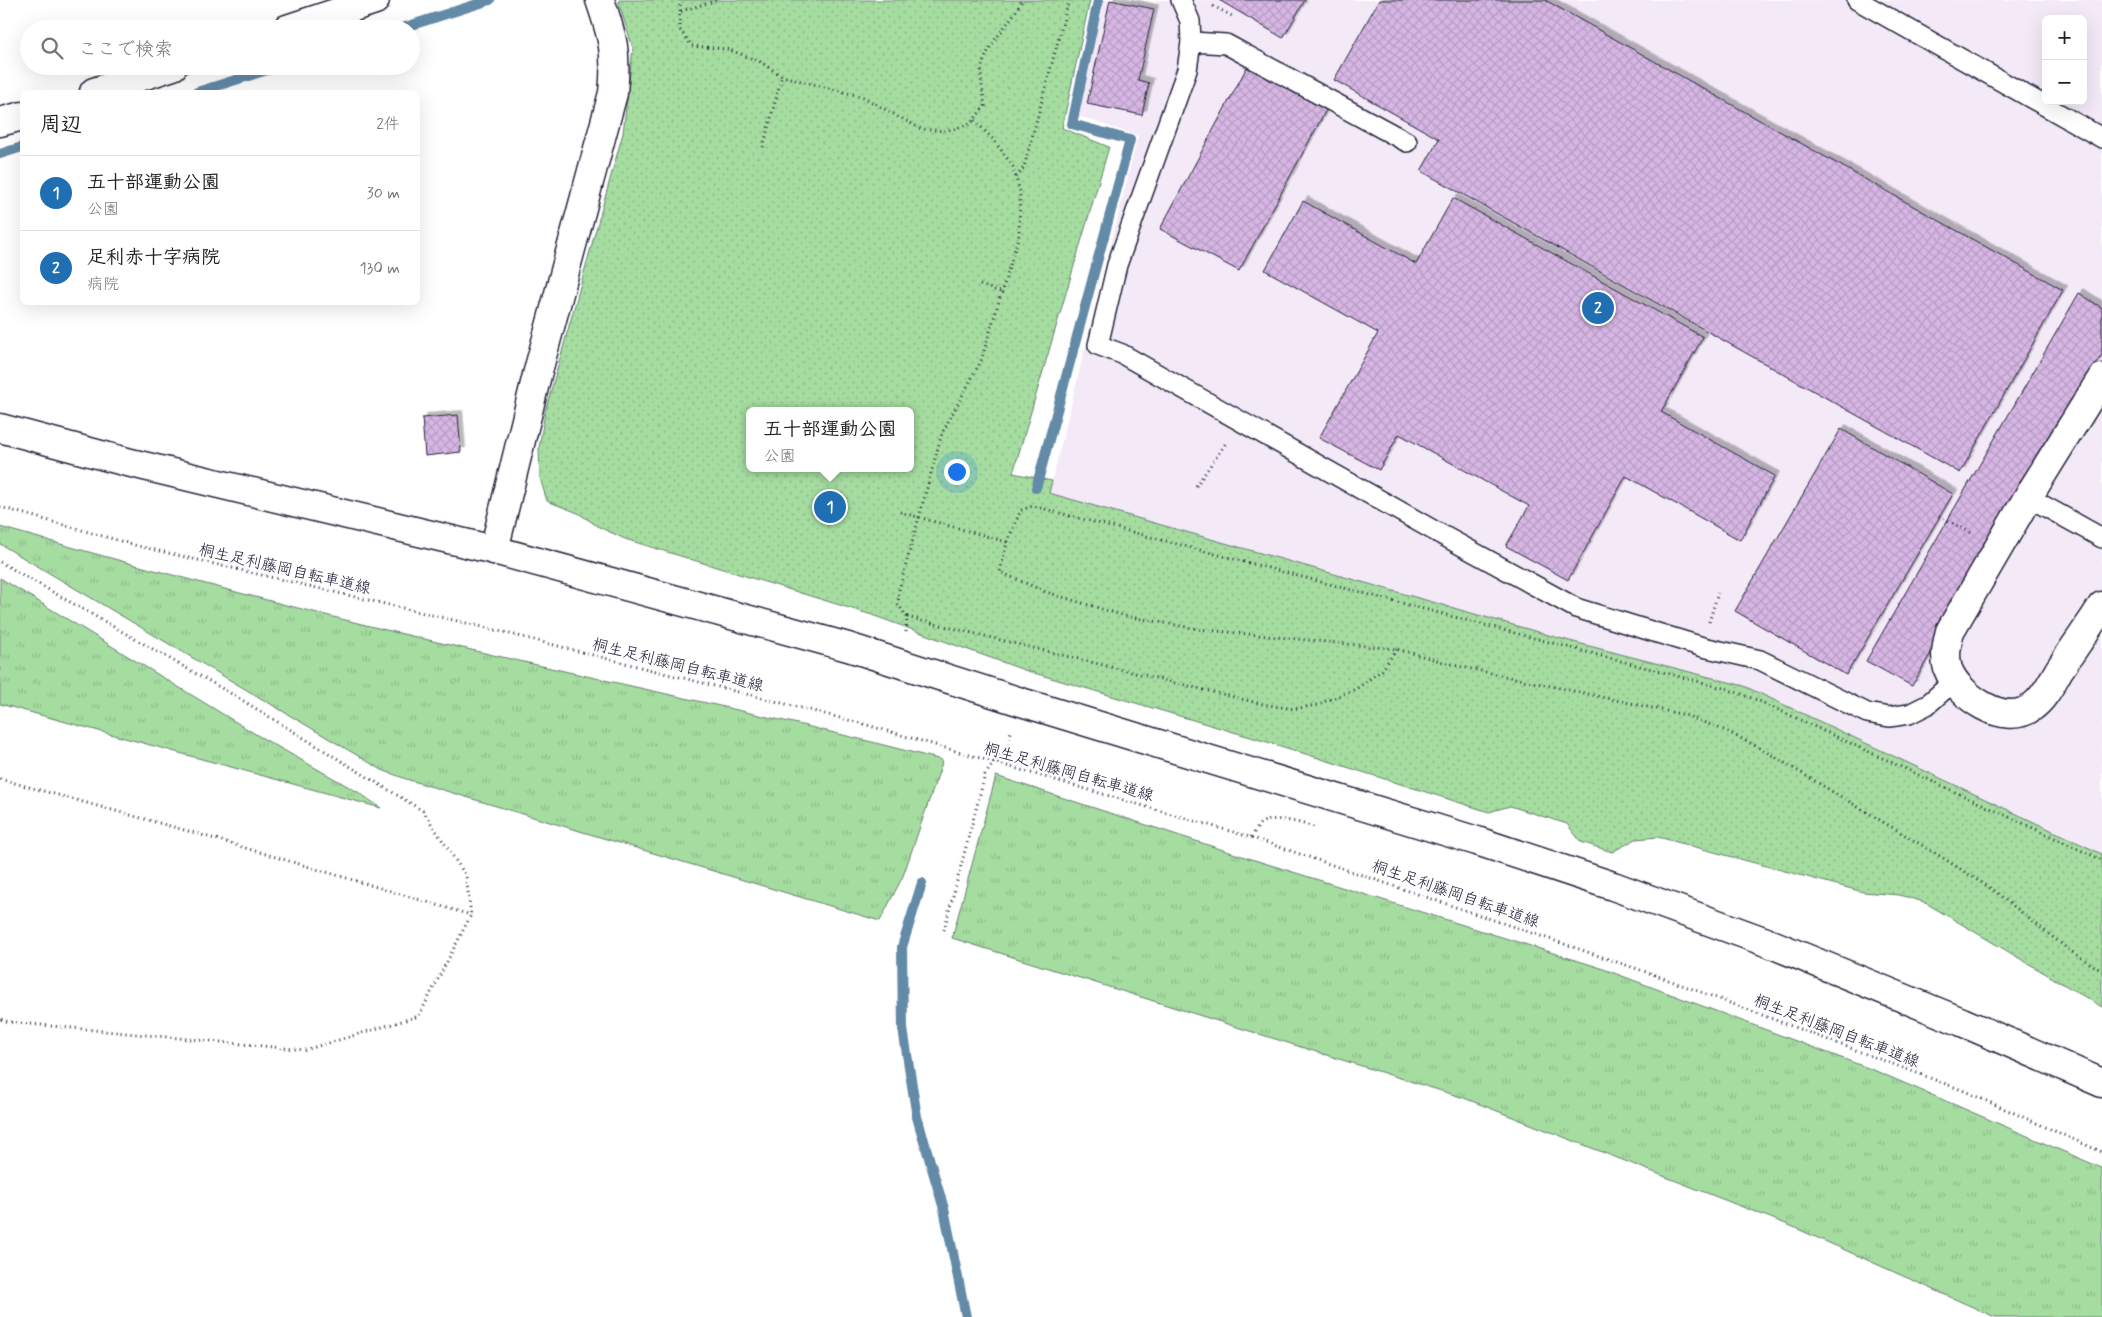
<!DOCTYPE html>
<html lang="ja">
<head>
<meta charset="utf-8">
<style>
  :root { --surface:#fff; --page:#f2f2f2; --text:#202124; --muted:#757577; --line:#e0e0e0; --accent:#1f6fb2 }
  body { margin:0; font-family:Mynerve,"Klee One",sans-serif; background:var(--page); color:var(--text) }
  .controls { position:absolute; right:15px; top:15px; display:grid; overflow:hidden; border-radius:8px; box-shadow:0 5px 20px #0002 }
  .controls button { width:45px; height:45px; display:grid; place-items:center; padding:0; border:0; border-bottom:1px solid var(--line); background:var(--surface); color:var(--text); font:25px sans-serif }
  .you { position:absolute; left:956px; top:471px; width:18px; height:18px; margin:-12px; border:4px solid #fff; border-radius:50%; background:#1a73e8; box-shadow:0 0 0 8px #1a73e833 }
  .badge { display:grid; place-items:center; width:32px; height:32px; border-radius:50%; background:var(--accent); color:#fff; font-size:16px; font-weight:700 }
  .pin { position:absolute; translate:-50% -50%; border:2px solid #fff; box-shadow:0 1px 5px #0006 }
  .popup { position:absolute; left:746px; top:407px; width:168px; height:65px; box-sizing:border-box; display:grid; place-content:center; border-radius:8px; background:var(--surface); filter:drop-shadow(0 1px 4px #0005); font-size:16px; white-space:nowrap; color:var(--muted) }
  .popup b { font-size:19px; color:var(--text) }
  .popup::after { content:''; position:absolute; left:50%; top:100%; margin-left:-10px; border:10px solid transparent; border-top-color:var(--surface) }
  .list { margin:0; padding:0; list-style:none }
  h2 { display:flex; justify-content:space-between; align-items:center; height:65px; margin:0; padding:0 20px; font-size:21px }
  h2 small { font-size:16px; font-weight:400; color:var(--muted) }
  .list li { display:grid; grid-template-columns:32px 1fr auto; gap:15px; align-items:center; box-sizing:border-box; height:75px; padding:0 20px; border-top:1px solid var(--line) }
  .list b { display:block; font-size:19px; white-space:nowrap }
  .list p { margin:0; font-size:16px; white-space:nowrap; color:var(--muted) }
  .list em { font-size:16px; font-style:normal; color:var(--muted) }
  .icon { flex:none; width:28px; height:28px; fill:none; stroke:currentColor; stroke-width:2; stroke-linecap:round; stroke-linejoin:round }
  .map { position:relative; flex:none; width:2102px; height:1317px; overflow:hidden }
  .search { position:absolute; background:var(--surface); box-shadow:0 5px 20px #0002; left:20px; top:20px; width:400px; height:55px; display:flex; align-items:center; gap:12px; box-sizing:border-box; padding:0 18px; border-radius:28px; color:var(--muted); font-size:19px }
  .panel { position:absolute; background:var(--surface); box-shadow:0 5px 20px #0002; left:20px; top:90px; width:400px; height:215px; border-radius:8px }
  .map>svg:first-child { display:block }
</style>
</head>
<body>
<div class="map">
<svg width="2102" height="1317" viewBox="0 0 2102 1317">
  <defs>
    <pattern id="grass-tufts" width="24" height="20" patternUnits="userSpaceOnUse" patternTransform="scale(1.25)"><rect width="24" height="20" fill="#a5dca0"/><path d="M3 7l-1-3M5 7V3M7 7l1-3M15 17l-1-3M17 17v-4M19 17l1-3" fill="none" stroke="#8ebc8b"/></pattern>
    <pattern id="park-dots" width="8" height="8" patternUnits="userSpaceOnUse" patternTransform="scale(1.25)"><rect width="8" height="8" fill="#a5dca0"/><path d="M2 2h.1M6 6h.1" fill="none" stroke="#8ebc8b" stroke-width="1.8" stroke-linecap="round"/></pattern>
    <pattern id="building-cross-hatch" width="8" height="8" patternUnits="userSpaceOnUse" patternTransform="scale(1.25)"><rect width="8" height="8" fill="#d6b6e3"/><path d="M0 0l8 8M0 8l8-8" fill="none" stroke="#b79cc4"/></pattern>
    <filter id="shadow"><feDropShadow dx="4.5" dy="-4.5" stdDeviation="0" flood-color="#0004"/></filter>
  </defs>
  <rect width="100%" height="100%" fill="#fff"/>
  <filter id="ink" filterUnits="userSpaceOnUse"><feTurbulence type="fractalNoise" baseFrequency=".02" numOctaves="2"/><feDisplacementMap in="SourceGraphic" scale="10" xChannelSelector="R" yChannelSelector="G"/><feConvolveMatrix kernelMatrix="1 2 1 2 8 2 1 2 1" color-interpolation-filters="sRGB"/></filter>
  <g filter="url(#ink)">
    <path fill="#f3e9f7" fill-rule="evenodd" d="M1103,0H1134L1157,5L1156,0H2102V854L1744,686L1566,640L1049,493L1138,136L1078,116ZM2046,19H2083V101H2046Z"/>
    <g fill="url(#grass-tufts)" stroke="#647f6e">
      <path d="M0,527C127,563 254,598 382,629C568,674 757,711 942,760L941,766L903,876L880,921L406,779L382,770L0,544Z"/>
      <path d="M0,578L257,735L358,792L381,808L0,704Z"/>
      <path d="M996,776L1248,858L1598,967L1876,1071L2102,1168V1317H1995L1791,1226L1464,1098L952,938Z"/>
    </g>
    <path fill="url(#park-dots)" stroke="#647f6e" fill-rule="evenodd" d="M619,0H1090L1062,128L1109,147L1013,473L1052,481L1049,493L1566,640L1744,686L2102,854V1007L1924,902L1899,895L1863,892L1658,837L1636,839L1612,852L1581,842L1567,824L1510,806L1489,812L1274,744L1024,670L872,615L625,539L599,527L578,513L547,501L540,478L539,448L545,412L623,133L633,48L619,4ZM750,411H910V468H750Z"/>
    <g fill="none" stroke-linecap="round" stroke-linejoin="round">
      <g stroke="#638aa7" stroke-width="10">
        <path d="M399,29L490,0"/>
        <path d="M197,92L280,66"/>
        <path d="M0,154L22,147"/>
        <path d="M1036,488L1130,140L1072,124L1098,1"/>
        <path d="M922,883L902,947L903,1029L917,1117L944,1209L966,1317"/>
      </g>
    </g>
    <g fill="url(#building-cross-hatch)" stroke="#22223b" filter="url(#shadow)">
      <path d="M1110,0L1154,9L1138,80L1149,83L1142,115L1087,104Z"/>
      <path d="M1219,0H1305L1283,38Z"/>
      <path d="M1379,0H1545L2063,290L1960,473L1421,171L1439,139L1334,80Z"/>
      <path d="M1247,67L1326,110L1239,271L1160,229Z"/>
      <path d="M1453,198L1703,337L1661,412L1775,476L1740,540L1626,476L1568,580L1506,546L1529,506L1399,434L1379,470L1319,438L1378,333L1265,270L1303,201L1416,264Z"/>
      <path d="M2079,293L2102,308V354L1912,686L1866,661Z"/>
      <path d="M458,415L461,452L425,456L422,418Z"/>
      <path d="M1841,429L1953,494L1846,675L1735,611Z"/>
    </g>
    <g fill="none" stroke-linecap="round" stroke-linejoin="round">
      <g stroke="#22223b" stroke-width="22">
        <g id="service">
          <path d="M1181,0L1190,21L1191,42L1187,70L1117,265L1098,345L1122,354L1433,530L1576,608L1703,647L1760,660L1867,713L1889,717L1909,714L1927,705L1954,681"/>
          <path d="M1857,0L2102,138"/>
          <path d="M1191,42L1226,44L1407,142"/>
          <path d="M2028,497L2102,538"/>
        </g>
      </g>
      <g stroke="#22223b" stroke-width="31">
        <g id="tertiary">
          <path d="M287,29L375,0"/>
          <path d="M94,92L173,66"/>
          <path d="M0,122L22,116"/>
          <path d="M2102,378L2028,497L1950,631C1947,644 1944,656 1948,669C1958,696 2005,728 2032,707C2044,699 2052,682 2059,670C2073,649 2088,628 2102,606"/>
          <path d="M0,428L127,462L494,550L848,647L1021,702L1477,841L1613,886L1769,943L1962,1022L2102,1083"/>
          <path d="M494,550L537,375L613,93C617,53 613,38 600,0"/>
        </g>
      </g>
      <g stroke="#22223b" stroke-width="3" stroke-dasharray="1 4" stroke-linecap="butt">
        <path d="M680,0V30L692,46L727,49L759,61L782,76L863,97L921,129L945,131L970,124L985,106C984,95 979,78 982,67C988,41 1011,24 1022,0"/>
        <path d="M1213,6L1232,16"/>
        <path d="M681,11L718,0"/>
        <path d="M763,147L782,76"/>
        <path d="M1016,177L1024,167L1069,0"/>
        <path d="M980,285L1001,292"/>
        <path d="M1196,486L1226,443"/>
        <path d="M0,507L138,546L483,627L860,723L1250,837L1658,976L1962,1090L2102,1152"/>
        <path d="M900,512L1007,542L1000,572L1046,592L1125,616L1198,629L1397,649L1458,666L1685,715L1724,730L1758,747L1940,856L1993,890L2069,950L2102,971"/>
        <path d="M1939,516L1971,533"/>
        <path d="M1007,542L1021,510L1033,506L1727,689L1757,700L2102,860"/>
        <path d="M0,562L237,697L423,811L466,876L471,915L419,1016L305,1050L9,1022L0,1019"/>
        <path d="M907,617L1262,704L1294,709L1316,705L1356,689L1382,670L1397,649"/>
        <path d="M1709,622L1718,593"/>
        <path d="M906,632L907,617L898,604L899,590L942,433L981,361L1019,235L1020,192L1013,167L994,140L974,120"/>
        <path d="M0,779L195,833L471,915"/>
        <path d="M1251,837C1254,833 1257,828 1260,824C1272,814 1301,823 1314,827"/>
        <path d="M944,930L985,775L995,761L1006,749L1011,732"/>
      </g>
      <use href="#service" stroke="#fff" stroke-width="19"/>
      <use href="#tertiary" stroke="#fff" stroke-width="28"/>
    </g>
  </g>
  <g text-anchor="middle" stroke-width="4" stroke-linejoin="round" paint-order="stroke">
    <g font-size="16" fill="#22223b" stroke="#fff">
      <text transform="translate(285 568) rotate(13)" y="6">桐生足利藤岡自転車道線</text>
      <text transform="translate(678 664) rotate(14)" y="6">桐生足利藤岡自転車道線</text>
      <text transform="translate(1069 771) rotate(16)" y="6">桐生足利藤岡自転車道線</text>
      <text transform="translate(1456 893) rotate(19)" y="6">桐生足利藤岡自転車道線</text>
      <text transform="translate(1837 1030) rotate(21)" y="6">桐生足利藤岡自転車道線</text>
    </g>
  </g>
</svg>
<div class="controls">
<button>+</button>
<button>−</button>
</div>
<div class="you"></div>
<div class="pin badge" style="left:830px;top:507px">1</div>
<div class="popup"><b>五十部運動公園</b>公園</div>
<div class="pin badge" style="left:1598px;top:308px">2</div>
<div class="search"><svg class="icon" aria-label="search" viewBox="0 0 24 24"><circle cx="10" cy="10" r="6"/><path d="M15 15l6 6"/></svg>ここで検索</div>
<section class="panel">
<h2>周辺<small>2件</small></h2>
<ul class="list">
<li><span class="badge">1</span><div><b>五十部運動公園</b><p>公園</p></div><em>30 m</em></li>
<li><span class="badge">2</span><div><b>足利赤十字病院</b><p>病院</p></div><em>130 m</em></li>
</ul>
</section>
</div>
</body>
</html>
